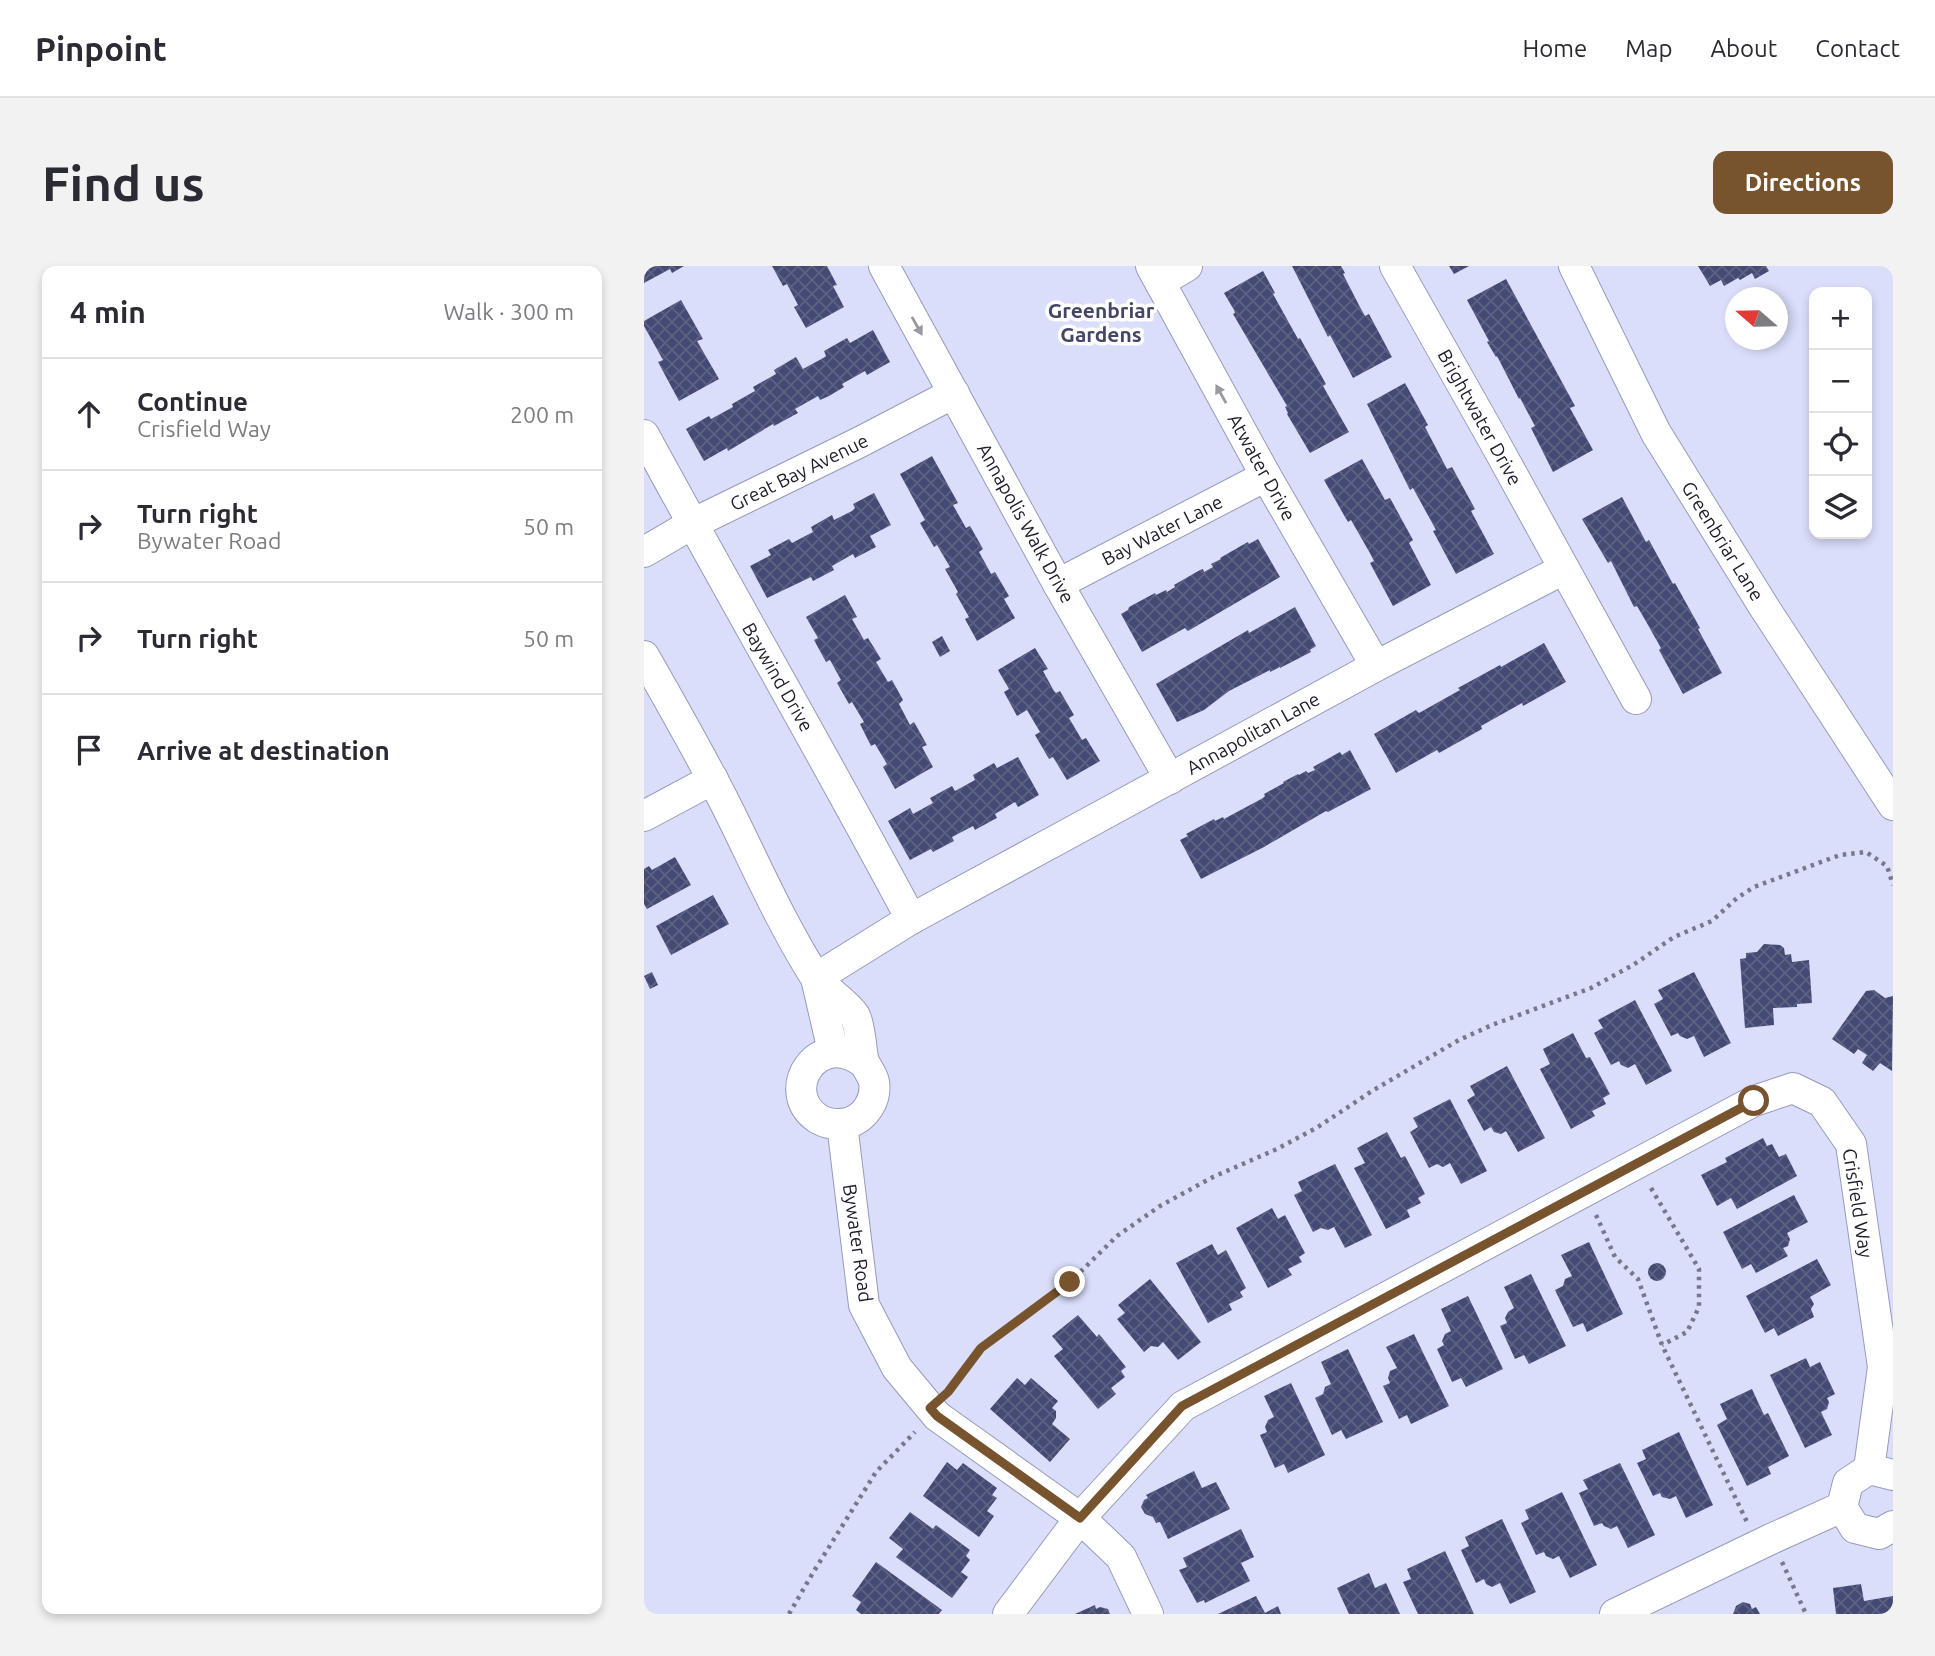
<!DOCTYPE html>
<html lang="en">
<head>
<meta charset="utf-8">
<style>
  :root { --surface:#fff; --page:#f2f2f3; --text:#2b2b33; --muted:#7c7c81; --line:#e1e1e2; --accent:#77542d }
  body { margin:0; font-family:Ubuntu,sans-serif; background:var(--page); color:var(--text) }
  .controls { position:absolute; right:21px; top:21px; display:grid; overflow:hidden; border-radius:14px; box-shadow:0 4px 10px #0003 }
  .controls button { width:63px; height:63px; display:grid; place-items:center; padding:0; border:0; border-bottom:2px solid var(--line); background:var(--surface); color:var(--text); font:35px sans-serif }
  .compass { position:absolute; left:1081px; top:21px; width:63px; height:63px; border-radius:50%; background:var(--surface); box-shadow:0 4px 10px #0003; rotate:290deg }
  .stop { position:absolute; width:21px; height:21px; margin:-16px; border:5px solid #77542d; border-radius:50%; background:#fff }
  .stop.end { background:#77542d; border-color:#fff; box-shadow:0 2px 7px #0008 }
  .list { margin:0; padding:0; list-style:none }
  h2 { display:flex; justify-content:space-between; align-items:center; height:91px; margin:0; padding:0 28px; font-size:30px }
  h2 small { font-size:23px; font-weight:400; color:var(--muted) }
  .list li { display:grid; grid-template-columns:46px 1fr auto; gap:21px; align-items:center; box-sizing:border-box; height:112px; padding:0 28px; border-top:2px solid var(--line) }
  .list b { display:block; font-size:26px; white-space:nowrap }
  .list p { margin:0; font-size:23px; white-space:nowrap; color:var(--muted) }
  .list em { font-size:23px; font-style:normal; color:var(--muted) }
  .icon { flex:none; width:38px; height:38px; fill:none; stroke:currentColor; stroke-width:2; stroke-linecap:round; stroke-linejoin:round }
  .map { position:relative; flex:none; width:1249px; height:1348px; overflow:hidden; border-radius:14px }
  header { display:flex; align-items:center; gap:42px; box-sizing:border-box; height:98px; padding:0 35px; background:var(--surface); border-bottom:2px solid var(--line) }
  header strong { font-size:33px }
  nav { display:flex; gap:38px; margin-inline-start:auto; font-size:24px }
  .intro { display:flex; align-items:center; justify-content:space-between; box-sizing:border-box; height:168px; padding:0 42px }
  h1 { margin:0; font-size:49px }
  .button { padding:18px 32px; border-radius:14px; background:var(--accent); color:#fff; font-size:24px; font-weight:700 }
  main { display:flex; gap:42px; padding:0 42px }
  aside { flex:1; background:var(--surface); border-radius:14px; box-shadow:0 4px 10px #0003 }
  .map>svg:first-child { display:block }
</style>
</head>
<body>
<header>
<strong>Pinpoint</strong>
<nav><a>Home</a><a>Map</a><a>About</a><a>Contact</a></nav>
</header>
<div class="intro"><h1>Find us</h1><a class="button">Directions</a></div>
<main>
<aside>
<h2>4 min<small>Walk · 300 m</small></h2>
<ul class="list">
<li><svg class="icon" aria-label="ahead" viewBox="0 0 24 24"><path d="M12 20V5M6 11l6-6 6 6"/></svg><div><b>Continue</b><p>Crisfield Way</p></div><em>200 m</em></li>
<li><svg class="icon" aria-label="right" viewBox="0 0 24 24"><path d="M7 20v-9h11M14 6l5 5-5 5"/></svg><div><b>Turn right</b><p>Bywater Road</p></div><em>50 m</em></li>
<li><svg class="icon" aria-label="right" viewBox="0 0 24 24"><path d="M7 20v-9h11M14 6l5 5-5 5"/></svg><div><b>Turn right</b></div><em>50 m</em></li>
<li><svg class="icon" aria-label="arrive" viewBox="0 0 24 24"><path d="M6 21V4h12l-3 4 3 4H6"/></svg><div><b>Arrive at destination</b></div></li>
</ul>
</aside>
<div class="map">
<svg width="1249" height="1348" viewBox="0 0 1249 1348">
  <defs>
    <pattern id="building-cross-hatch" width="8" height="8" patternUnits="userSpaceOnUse" patternTransform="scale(1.75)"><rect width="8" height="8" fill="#454a74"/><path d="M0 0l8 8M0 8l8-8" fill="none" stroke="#5d6183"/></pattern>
  </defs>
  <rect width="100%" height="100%" fill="#dadefa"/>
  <g fill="url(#building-cross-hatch)">
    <path d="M0,0H40L28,7L26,3L0,17Z"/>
    <path d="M128,0H183L193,19L189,20L200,41L162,62L150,41L154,39L143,18L139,20Z"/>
    <path d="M648,0H697L701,7L699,8L717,43L721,50L725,48L748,91L709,112L686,69L684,71Z"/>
    <path d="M805,0H825L810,8Z"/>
    <path d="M1054,0H1122L1125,5L1111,13L1108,7L1096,14L1094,12L1080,20L1077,14L1066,20Z"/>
    <path d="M619,5L631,27L629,28L654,73L656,72L682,118L679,120L705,166L666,187L643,148L644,147L641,141L643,140L589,48L591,47L590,44L580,27Z"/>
    <path d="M862,13L931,140L926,142L949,184L909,206L887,162L891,160L876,132L875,133L853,90L852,91L843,76L845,75L823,34Z"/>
    <path d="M37,34L59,73L53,75L75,113L35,135L14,96L19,94L0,60V55Z"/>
    <path d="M229,64L246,96L223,109L221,105L198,118L200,121L185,130L176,134L174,130L151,143L154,147L130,160L129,158L84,185L83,182L60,195L42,163L65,150L67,153L89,141L88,138L111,125L109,121L132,108L130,104L152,91L159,103L181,91L182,90L180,85L203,72L206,77Z"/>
    <path d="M761,117L784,159L781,161L803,203L808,201L831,243L827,245L850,288L812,308L789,265L792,264L769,222L766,224L723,138Z"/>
    <path d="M288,190L314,237L309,239L322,262L326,260L334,274L339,283L335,286L345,304L347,308L351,306L365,330L360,333L371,352L333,375L321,353L325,351L312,328L314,326L301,303L306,301L293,279L290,281L276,257L281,254L256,208Z"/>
    <path d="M718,193L741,234L746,232L769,274L765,277L787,319L749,340L726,297L730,295L727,289L707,254L704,256L701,251L680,214Z"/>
    <path d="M230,227L247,259L226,270L232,281L211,292L209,288L188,300L190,304L169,315L167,311L123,332L106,300L127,289L124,284L145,273L148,277L167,267L169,266L167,261L188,249L190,254L208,245L211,242L209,238Z"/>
    <path d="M978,231L1002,276L1005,274L1029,318L1031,317L1056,362L1054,363L1078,407L1039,428L1015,384L1017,382L1000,352L993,340L990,341L967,295L964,297L938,253Z"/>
    <path d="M614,273L636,311L544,365L541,362L498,386L477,348L484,344L485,341L511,327L512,329L522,324L523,326L531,321L530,319L556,304L559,303L560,306L569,301L567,298L577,293L576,292L602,277L604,276L605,278Z"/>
    <path d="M201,329L213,351L208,353L220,374L224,372L237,393L232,396L244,416L248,414L259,434L255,438L266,459L270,456L283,479L278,481L289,501L251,523L239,501L243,498L231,478L227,480L216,458L220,456L208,436L205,438L193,417L197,414L186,394L182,396L170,374L174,372L162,351Z"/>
    <path d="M651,341L672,380L666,384L667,386L636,402V401L626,406V404L585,425L560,444L533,456L512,418L604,364L605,367Z"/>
    <path d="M298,370L306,385L296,391L288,376Z"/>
    <path d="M900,377L922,416L879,440L878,437L837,460L838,463L795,487L793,484L752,507L730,468L772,444L775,447L816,424L814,422L856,399L857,401Z"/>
    <path d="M391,382L404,403L399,405L410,425L412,427L416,425L430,449L425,452L438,474L442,472L456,495L423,514L409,491L405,493L391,469L396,466L383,444L373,450L360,426L365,423L354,404Z"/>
    <path d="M706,484L727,523L684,546L682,545L620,581L557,613L536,574L544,570L542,568L570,553L571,555L579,551L580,553L619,532L621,530L620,528L640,517L639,516L654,508L655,509L662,505L664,507L671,504L669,501L696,486L698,489Z"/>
    <path d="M374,491L395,529L374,541L371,536L351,548L353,552L349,554L331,564L329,560L308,571L310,575L289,586L287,583L266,594L244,555L266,542L269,548L289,537L286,532L308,520L311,525L331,514L329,509L350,497L353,502Z"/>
    <path d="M31,591L47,619L3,643L0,638V603L5,600L8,604Z"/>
    <path d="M69,629L85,658L27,689L12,660Z"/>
    <path d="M1120,678L1136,679L1140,682L1141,689L1147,688L1148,696L1165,694L1168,737L1153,738V741L1129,742L1130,759L1101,762L1096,693L1102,692V687L1113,686Z"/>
    <path d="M8,706L14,719L6,723L0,710Z"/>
    <path d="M1050,706L1087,777L1060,791L1050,770L1043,773L1036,770L1034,767L1027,770L1010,738L1019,733L1014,724Z"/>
    <path d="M1230,724L1241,732L1249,730L1248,805L1236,797L1229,805L1218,797L1223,789L1214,783L1210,788L1188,773L1222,725Z"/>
    <path d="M991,734L1028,805L1002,819L991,798L984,802L977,799L975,795L967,799L950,767L959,762L954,754Z"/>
    <path d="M929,767L942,792L946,791L966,828L959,832L962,838L948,845L951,850L927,863L896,803L906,798L899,783Z"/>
    <path d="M863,800L901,872L874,886L862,865L857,868L850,866L847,861L840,865L823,834L831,829L826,820Z"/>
    <path d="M806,833L843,905L817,918L806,897L799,901L793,898L785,902L766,866L774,861L769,852Z"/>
    <path d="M743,866L757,892L761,890L781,928L774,932L777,937L763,944L766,951L742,963L710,902L721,897L713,882Z"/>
    <path d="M1119,872L1123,880L1128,878L1135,891L1142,888L1153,910L1093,943L1087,932L1073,940L1057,909L1083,896L1081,892Z"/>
    <path d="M691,898L728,969L701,982L690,961L684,964L677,962L669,966L650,929L658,925L654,916Z"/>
    <path d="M1150,929L1164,956L1143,967L1146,973L1144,980L1139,982L1144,990L1112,1007L1107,998L1098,1003L1079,966Z"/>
    <path d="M628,942L634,953L641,949L661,987L655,991L658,996L644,1003L648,1009L624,1022L592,962Z"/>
    <path d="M945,976L979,1048L943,1066L939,1057L929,1061L911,1024L919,1020L921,1013L928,1010L917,989Z"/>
    <path d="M568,978L574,989L582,984L602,1022L596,1026L599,1031L585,1038L588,1044L564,1057L532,997Z"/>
    <path d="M1173,993L1187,1019L1166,1031L1170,1038L1167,1043L1170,1051L1134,1070L1130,1062L1121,1067L1102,1030Z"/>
    <circle cx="1013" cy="1006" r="9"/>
    <path d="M887,1008L922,1080L885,1098L880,1089L871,1093L856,1060L863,1057L861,1052L864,1046L870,1042L860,1021Z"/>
    <path d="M506,1013L557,1076L534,1094L519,1076L514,1081L507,1080L500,1086L473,1053L481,1047L474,1039Z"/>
    <path d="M824,1030L859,1103L822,1121L817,1112L808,1116L793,1083L800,1079L798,1075L801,1068L807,1065L797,1043Z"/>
    <path d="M434,1049L453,1071L455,1068L482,1101L477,1105L481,1111L467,1122L472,1128L454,1143L410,1090L419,1083L408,1070Z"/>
    <path d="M770,1068L805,1140L767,1158L763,1149L755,1153L739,1120L746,1117L744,1112L746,1105L753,1102L742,1081Z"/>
    <path d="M704,1083L739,1156L702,1173L697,1164L688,1169L671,1132L679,1128L681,1121L687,1118L677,1096Z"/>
    <path d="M1162,1092L1166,1101L1176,1096L1191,1128L1183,1132L1185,1136L1183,1143L1177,1146L1188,1169L1161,1182L1126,1109Z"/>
    <path d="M373,1112L381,1119L387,1112L414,1135L408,1142L412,1145V1152L408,1158L426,1173L406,1196L346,1143Z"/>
    <path d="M647,1117L681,1189L644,1207L640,1198L631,1202L616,1169L623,1166L621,1161L624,1154L630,1151L620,1130Z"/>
    <path d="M1108,1123L1120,1149L1124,1147L1145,1190L1124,1201L1127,1208L1103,1220L1073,1159L1083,1153L1076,1138Z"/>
    <path d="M1035,1166L1069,1239L1042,1252L1032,1230L1026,1233L1018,1231L1016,1227L1009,1230L993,1197L1002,1193L998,1184Z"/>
    <path d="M303,1196L313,1204L319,1197L353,1222L348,1229L353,1232L343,1245L350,1250L335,1271L279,1230Z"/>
    <path d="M976,1197L1011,1269L984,1282L973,1260L967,1263L960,1260L958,1257L950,1260L935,1227L944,1223L939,1214Z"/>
    <path d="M550,1205L558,1222L572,1216L586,1243L524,1273L516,1256L512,1257L509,1251L501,1248L497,1241L500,1234L504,1232L502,1229Z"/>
    <path d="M918,1226L953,1299L926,1312L915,1290L909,1293L902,1290L900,1286L892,1289L877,1257L885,1253L881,1244Z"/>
    <path d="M266,1246L289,1263L292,1259L326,1284L322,1290L326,1294L317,1306L324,1311L308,1332L252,1291L259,1283L245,1272Z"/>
    <path d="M858,1253L892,1326L866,1338L856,1317L848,1321L842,1318L840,1313L832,1317L817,1284L825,1280L821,1271Z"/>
    <path d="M597,1263L610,1291L597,1297L606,1315L561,1337L560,1334L553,1337L535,1304L543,1301L539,1292Z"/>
    <path d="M801,1285L830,1348H774L759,1316L767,1313L763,1303Z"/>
    <path d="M232,1296L298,1344L295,1348H217L212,1344L217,1336L208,1330Z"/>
    <path d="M725,1307L731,1322L742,1317L756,1348H705L693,1322Z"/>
    <path d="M1217,1318L1220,1335L1249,1330V1348H1192L1189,1322Z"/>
    <path d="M612,1330L621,1347L634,1340L637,1348H574Z"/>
    <path d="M1099,1336L1106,1338L1108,1343L1112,1341L1116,1348H1089L1092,1340Z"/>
    <path d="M451,1339L452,1343L456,1341L464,1343L466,1348H431Z"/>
  </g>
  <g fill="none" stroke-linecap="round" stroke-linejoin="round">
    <g stroke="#959bbb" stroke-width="32">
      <g id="minor">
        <path d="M240,0L414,318L526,513"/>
        <path d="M507,0L622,210L732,400"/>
        <path d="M751,0L851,177L992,433"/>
        <path d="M930,0L1012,167L1120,341L1249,539"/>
        <path d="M516,16L543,0"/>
        <path d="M0,169C88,331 181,491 267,653"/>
        <path d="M0,286L48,258L216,176L310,127"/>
        <path d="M414,318L622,210"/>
        <path d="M0,390C28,439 56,488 82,539C110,595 136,655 170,709C179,723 203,737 211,750C216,759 217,781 219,792C221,801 228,807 230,816C233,834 221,852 204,857C194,859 182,858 173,852C134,825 174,761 220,797"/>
        <path d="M0,550L69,513"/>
        <path d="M172,712L267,653L420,570L732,400L920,303"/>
        <path d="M172,712L189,785"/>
        <path d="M198,858L220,1039L253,1102L293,1150L436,1252L477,1291L504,1348"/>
        <path d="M1249,1209L1225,1203L1204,1217L1198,1241L1211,1262L1235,1268L1249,1260"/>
        <path d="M364,1348L436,1252L539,1140L1110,835L1149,822L1178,836L1207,878L1239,1101L1225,1203"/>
        <path d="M971,1348L1127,1273L1198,1241"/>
      </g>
    </g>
    <g stroke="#76798d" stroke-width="4.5" stroke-dasharray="3.5 5" stroke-linecap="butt">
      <path d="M1007,922L1055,1003V1041L1043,1066L1018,1079"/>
      <path d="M952,949L971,991L994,1013L1018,1079L1103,1256"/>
      <path d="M305,1124L336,1082L426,1016L473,970L516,940L569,911L633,883L674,861L728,825L815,774L848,759L947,722L989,699L1030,671L1068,655L1093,632L1110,621L1196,589L1222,586L1243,600L1249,619"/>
      <path d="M1138,1296L1162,1348"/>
      <path d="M145,1348L170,1305L232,1206L271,1166"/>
    </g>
    <use href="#minor" stroke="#fff" stroke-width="30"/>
  </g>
  <defs><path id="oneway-solid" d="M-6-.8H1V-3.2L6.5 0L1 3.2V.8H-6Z" transform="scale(1.75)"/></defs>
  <g fill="#99999f">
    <use href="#oneway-solid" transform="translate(273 60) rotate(61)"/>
    <use href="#oneway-solid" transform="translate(577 128) rotate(-119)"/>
  </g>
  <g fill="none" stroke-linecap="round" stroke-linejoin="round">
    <path stroke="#77542d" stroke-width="9" d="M426,1016L337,1082L304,1126L286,1142L293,1150L436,1252L538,1140L1110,835"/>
  </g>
  <g text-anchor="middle" stroke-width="7" stroke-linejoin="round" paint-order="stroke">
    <g font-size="19" fill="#1c1d2a" stroke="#fff">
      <text transform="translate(836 151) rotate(61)" y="7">Brightwater Drive</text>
      <text transform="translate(618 201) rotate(61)" y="7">Atwater Drive</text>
      <text transform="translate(155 206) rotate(-26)" y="7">Great Bay Avenue</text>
      <text transform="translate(382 257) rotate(61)" y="7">Annapolis Walk Drive</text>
      <text transform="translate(518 264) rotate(-27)" y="7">Bay Water Lane</text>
      <text transform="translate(1079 275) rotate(58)" y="7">Greenbriar Lane</text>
      <text transform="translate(134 411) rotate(60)" y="7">Baywind Drive</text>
      <text transform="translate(609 467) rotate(-29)" y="7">Annapolitan Lane</text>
      <text transform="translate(1214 937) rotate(81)" y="7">Crisfield Way</text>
      <text transform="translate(214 977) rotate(82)" y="7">Bywater Road</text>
    </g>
    <g font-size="21" font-weight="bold" fill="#434764" stroke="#fff">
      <text x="457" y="52">Greenbriar<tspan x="457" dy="24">Gardens</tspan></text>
    </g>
  </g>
</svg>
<div class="controls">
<button>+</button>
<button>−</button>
<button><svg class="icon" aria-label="locate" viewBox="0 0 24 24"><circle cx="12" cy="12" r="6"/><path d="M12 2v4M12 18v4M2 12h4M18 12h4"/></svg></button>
<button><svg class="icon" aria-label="layers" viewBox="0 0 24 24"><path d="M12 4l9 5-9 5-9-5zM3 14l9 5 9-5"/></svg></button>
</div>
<svg class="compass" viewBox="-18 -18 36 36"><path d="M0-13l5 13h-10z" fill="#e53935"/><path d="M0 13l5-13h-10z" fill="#7c7c81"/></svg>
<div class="stop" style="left:1110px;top:835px"></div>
<div class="stop end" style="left:426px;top:1016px"></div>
</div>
</main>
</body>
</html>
